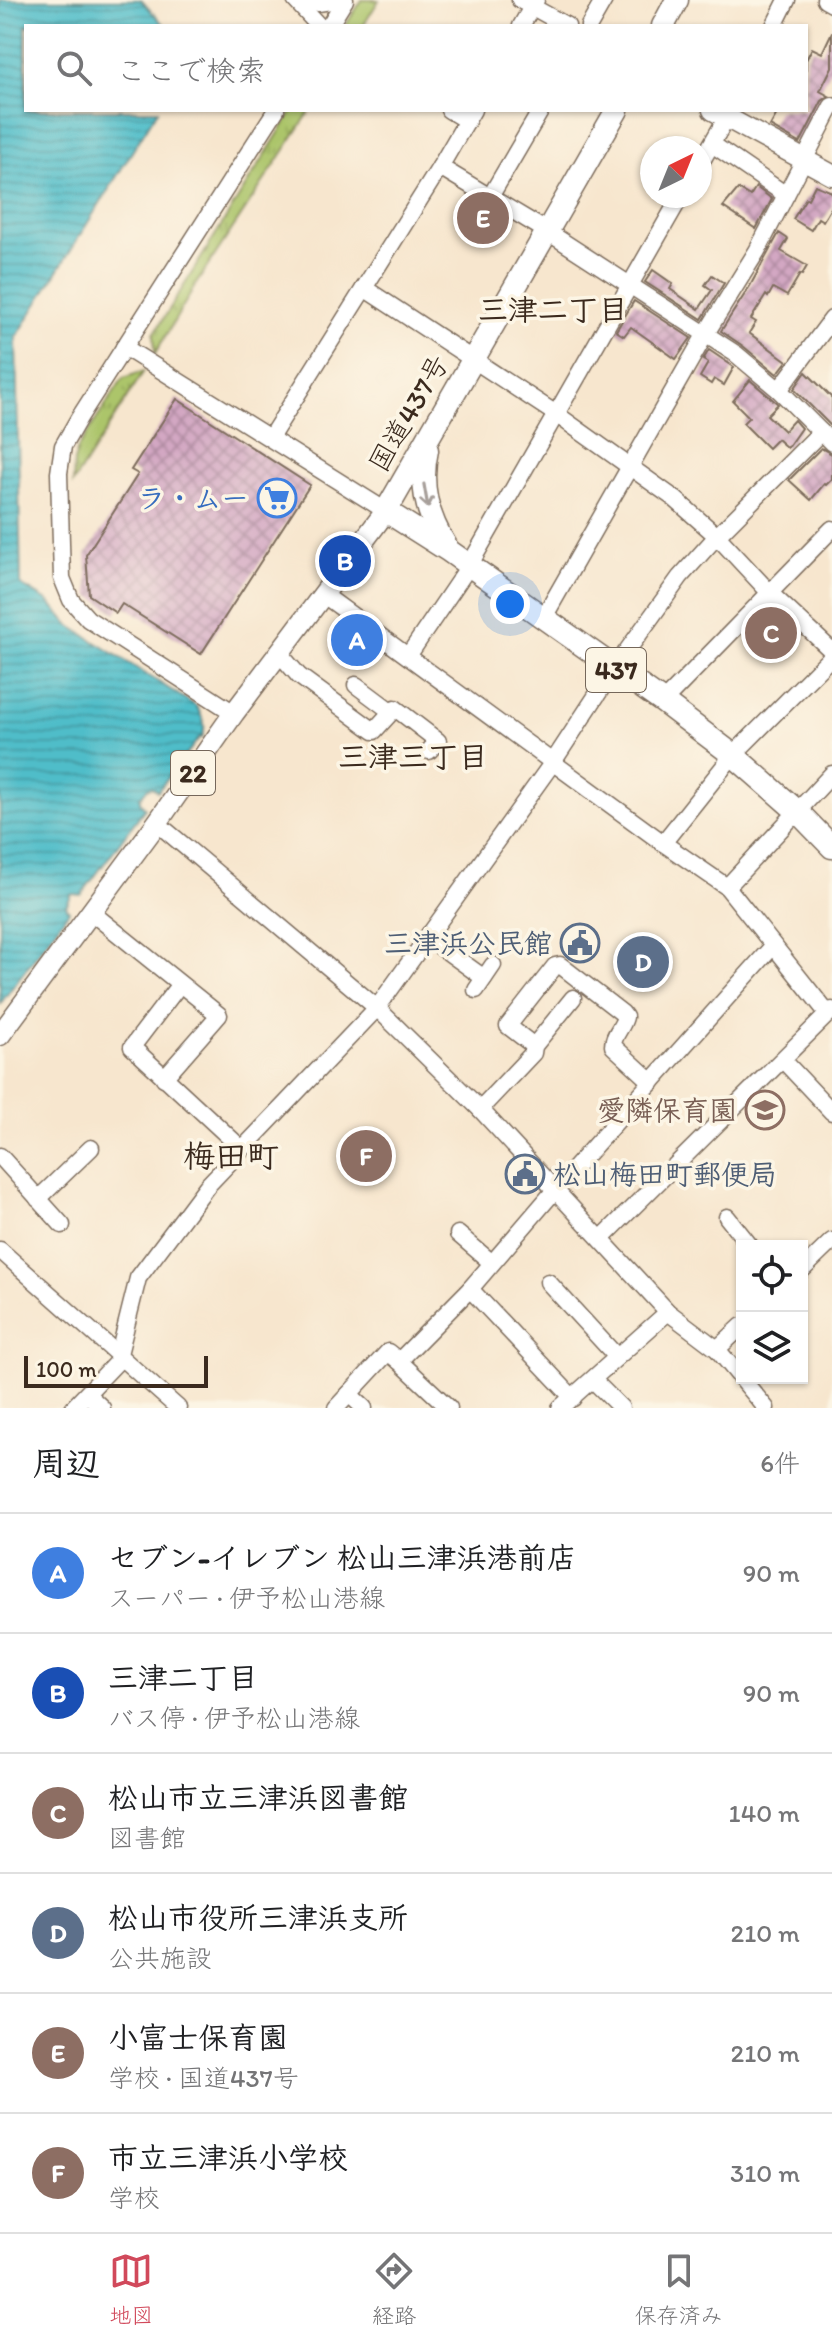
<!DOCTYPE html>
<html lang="ja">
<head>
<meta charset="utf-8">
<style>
  :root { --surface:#fff; --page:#f2f2f2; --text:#202124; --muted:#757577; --line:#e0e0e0; --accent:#d1495b }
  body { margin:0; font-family:Itim,"Klee One",sans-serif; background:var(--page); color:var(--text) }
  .controls { position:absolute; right:24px; bottom:24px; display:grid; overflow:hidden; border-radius:0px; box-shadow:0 2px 6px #0004 }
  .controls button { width:72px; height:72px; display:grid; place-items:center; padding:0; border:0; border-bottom:2px solid var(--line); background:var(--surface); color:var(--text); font:40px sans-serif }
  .compass { position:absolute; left:640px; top:136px; width:72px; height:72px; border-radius:50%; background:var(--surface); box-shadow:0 2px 6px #0004; rotate:43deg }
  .scale { position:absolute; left:24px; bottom:20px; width:184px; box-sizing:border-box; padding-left:8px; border:4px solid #3b2a1e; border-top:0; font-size:22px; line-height:28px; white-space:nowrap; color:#3b2a1e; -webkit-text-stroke:6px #fcf5e5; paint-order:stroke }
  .you { position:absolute; left:510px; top:604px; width:28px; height:28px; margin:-20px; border:6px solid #fff; border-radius:50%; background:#1a73e8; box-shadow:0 0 0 12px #1a73e833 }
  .badge { display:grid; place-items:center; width:52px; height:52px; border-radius:50%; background:var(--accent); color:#fff; font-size:26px; font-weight:700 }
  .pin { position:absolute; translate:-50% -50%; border:4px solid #fff; box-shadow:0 2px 8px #0006 }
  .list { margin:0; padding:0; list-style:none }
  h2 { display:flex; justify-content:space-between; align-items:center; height:104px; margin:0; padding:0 32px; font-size:34px }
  h2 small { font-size:26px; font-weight:400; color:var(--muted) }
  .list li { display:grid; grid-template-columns:52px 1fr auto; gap:24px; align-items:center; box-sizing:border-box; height:120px; padding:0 32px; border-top:2px solid var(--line) }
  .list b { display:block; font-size:30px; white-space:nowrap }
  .list p { margin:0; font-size:26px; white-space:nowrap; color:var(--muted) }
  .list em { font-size:26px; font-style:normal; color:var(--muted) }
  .icon { flex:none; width:44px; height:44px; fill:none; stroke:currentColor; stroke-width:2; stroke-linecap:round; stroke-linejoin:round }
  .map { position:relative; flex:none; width:832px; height:1408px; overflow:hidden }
  .search { position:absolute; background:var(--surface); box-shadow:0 2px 6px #0004; left:24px; right:24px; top:24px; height:88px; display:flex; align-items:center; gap:20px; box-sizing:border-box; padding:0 28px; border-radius:0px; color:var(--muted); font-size:30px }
  .sheet { height:824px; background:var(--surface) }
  nav { display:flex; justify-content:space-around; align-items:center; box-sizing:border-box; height:112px; border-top:2px solid var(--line); background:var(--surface); font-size:22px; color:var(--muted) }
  nav a { display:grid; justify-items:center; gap:4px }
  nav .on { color:var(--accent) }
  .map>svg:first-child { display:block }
</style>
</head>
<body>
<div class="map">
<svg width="832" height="1408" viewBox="0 0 832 1408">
  <defs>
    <pattern id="park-tufts" width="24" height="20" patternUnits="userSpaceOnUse" patternTransform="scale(2)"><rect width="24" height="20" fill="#acc56a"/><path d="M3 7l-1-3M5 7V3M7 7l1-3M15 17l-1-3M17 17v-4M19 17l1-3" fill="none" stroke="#95a95b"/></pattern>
    <pattern id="water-rules" width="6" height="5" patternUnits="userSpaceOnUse" patternTransform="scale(2)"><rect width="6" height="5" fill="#50bdc9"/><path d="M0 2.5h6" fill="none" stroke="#449aa3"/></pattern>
    <pattern id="building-cross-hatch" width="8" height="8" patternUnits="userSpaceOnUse" patternTransform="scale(2)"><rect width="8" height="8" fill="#d3a7c3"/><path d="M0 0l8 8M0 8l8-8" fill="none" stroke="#ac889e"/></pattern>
  </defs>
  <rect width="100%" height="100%" fill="#fcf5e5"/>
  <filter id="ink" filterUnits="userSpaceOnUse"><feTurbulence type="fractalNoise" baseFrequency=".0125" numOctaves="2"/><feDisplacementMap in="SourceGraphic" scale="16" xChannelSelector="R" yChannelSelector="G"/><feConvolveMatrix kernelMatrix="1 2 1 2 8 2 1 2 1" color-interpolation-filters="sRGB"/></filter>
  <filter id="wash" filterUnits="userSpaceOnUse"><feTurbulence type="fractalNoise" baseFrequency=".006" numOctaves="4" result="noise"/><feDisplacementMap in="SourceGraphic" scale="32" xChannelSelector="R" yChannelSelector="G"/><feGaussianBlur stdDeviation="1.8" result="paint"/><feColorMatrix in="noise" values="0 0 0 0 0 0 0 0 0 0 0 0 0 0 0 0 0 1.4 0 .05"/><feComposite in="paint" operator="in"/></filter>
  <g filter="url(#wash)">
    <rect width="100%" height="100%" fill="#f7e6ce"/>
    <g fill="url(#park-tufts)" stroke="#747844" stroke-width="2">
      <path d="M362,0H379L363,26H345Z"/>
      <path d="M293,110H311L196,284L155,354L154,334Z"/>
      <path d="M144,371L73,483L74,461L78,448L123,378Z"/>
    </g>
    <path fill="url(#water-rules)" stroke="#467474" stroke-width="2" d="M0,0H141L165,26H26V110H158L16,338L21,585L49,602L69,625L196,706C203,717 207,726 202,738L200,737L158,791L152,787L148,788L140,797V802L145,808L81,895L72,894L66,906L69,911L0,1004Z"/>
    <g id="blocks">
      <g fill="url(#building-cross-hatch)">
        <path d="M832,32V67L820,91L829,96L822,101L800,143L770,126L779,110H806V60L812,48L822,53Z"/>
        <path d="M815,185L832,192V206L823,221L818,218L811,230L793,219L806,198L808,199Z"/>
        <path d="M756,187L772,199L756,229L723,207L738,189L750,196Z"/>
        <path d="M779,233L788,239L781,251L807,266L802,275L800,274L787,296L773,288L768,297L766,295L751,319L756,322L749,333L787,361L777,374L743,346L721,331L750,286Z"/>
        <path d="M653,270L673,284L670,289L699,309L712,290L705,285L712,275L724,283L702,319L645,282Z"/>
        <path d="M634,301L691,338L676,359L631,327L624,336L616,331Z"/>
        <path d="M709,350L734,367L724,385L714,379L711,384L700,377L708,363L703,360Z"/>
        <path d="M806,372L832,398V427L794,389Z"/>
        <path d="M750,380L778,404L767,415L784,431L794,420L801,428L787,448L777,439L768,448L743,423L749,417L733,401Z"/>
        <path d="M177,399L310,485L201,654L122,604L116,613L89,595L86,555L138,474L131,470Z"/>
        <path d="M821,448L832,454V479L826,485L824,484L811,500L789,480Z"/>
      </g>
    </g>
  </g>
  <g filter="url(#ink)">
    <use href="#blocks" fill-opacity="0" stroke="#7d6c5c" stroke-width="2"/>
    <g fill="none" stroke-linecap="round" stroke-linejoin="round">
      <g stroke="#7d6c5c" stroke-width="19">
        <g id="minor">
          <path d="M295,0L319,26"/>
          <path d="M304,0L318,3L337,0"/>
          <path d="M520,0L567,26"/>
          <path d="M825,0L832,4"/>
          <path d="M329,26L345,0"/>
          <path d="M521,26L536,0"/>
          <path d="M589,26L604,0"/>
          <path d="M774,26L787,0"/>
          <path d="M449,110L467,121"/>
          <path d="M712,144L786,195"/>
          <path d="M700,164L731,110"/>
          <path d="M440,167L548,232L736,354L779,390L832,443"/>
          <path d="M490,197L541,110"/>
          <path d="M364,288L556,414L675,499L717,536L770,593L832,651"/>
          <path d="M124,347L386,511"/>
          <path d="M779,390L832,319"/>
          <path d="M270,438L440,167L473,110"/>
          <path d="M324,595L663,843L727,887L828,1014"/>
          <path d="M543,619L705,335L757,251L832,106"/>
          <path d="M279,653L299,676L374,731L395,708L438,741L429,751"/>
          <path d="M408,656L469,566L681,196"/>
          <path d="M356,685L392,712"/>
          <path d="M663,702L832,529"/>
          <path d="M234,713L88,619L71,600L62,578L59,473L63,446L79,418L276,110"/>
          <path d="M157,823L377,1008L480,1109L668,1312L717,1349L766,1408"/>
          <path d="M663,843L733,755L832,656"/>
          <path d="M727,887L832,774"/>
          <path d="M91,912L219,1015L164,1078"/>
          <path d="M429,934L441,947L484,978"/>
          <path d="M180,984L132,1047L242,1149"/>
          <path d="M476,990L493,965"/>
          <path d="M534,1046L508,1026L555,966L560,965L622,1013L625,1017C622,1029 613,1034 613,1046L652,1082"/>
          <path d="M783,1060L832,1112"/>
          <path d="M480,1109L533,1053L534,1046L573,998"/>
          <path d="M0,1156L62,1225"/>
          <path d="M38,1199L91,1148"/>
          <path d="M727,1217L750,1246"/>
          <path d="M458,1234L492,1263"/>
          <path d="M601,1239L832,1010"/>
          <path d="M0,1250L178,1408"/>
          <path d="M802,1270L832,1241"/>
          <path d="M548,1282L617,1357"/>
          <path d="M470,1289L573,1398"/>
          <path d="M717,1349L742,1326"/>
          <path d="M399,1361L449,1408"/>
          <path d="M593,1380L621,1408"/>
          <path d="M87,1394L102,1408"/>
          <path d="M349,1394L364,1408"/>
          <path d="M73,1408L117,1362L138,1278L207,1186L377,1008L553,762L614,669L680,577L717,536L821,432"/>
          <path d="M336,1408L388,1352L399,1361L470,1289L555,1190L773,946"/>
          <path d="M560,1408L668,1312"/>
        </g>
      </g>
      <g stroke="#7d6c5c" stroke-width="23">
        <g id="major">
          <path d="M713,110L832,175"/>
          <path d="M0,1035L157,823L234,713L386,511"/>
        </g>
      </g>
      <g stroke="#7d6c5c" stroke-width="25">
        <g id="highway">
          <path d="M663,26L677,0"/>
          <path d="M617,110L386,511L449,551L663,702L733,755L797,811L832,847"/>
          <path d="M427,450C419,485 427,516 446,546"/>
        </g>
      </g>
      <use href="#minor" stroke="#fff" stroke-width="16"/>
      <use href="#major" stroke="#fff" stroke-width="20"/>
      <use href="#highway" stroke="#fff" stroke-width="22"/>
    </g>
    <defs><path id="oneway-shaft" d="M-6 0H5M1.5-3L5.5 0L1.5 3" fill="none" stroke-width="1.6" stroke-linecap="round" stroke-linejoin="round" transform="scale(2)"/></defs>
    <use stroke="#a79f9a" href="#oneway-shaft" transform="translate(426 496) rotate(80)"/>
  </g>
  <defs>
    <g id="supermarket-ring" transform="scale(2)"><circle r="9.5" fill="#fcf5e5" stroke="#3f7fe0" stroke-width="1.5"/><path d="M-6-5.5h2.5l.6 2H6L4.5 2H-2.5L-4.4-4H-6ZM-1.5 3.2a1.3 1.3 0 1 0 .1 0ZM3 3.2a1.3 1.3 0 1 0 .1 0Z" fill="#3f7fe0"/></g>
    <g id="civic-ring" transform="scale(2)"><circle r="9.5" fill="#fcf5e5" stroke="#5c6f8a" stroke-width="1.5"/><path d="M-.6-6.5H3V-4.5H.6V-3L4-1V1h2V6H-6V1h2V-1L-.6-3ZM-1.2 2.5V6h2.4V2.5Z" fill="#5c6f8a"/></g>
    <g id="school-ring" transform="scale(2)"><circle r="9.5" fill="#fcf5e5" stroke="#8d6e63" stroke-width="1.5"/><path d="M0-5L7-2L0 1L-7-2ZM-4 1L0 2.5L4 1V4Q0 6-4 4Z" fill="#8d6e63"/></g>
  </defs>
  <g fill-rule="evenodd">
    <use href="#supermarket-ring" x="277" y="498"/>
    <use href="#civic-ring" x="580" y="943"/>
    <use href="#school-ring" x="765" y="1110"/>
    <use href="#civic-ring" x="525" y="1174"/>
  </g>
  <g text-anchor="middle" stroke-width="7" stroke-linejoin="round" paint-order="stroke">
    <g fill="#fcf5e5" stroke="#75675a" stroke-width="2">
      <rect x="586" y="648" width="60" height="44" rx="6"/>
      <rect x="171" y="751" width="44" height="44" rx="6"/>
    </g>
    <g font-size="26" font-weight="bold" fill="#3b2a1e">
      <text x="616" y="679">437</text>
      <text x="193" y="782">22</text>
    </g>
    <g font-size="28" fill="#3b2a1e" stroke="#fcf5e5">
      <text transform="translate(408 413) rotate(-60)" y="10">国道437号</text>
    </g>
    <g font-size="28" font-weight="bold" fill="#366cbe" stroke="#fcf5e5" text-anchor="end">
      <text x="249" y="508">ラ・ムー</text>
    </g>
    <g font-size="28" font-weight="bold" fill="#4e5e75" stroke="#fcf5e5" text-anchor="end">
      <text x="552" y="953">三津浜公民館</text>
      <text x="553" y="1184" text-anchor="start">松山梅田町郵便局</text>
    </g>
    <g font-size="28" font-weight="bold" fill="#785e54" stroke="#fcf5e5" text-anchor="end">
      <text x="737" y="1120">愛隣保育園</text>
    </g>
    <g font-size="30" font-weight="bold" fill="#3b2a1e" stroke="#fcf5e5">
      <text x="553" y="320">三津二丁目</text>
      <text x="413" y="767">三津三丁目</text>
    </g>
    <g font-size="32" font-weight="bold" fill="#3b2a1e" stroke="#fcf5e5">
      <text x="231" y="1167">梅田町</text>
    </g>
  </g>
</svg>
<div class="controls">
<button><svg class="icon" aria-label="locate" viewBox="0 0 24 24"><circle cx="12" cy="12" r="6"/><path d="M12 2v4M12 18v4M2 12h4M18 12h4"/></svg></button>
<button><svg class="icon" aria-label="layers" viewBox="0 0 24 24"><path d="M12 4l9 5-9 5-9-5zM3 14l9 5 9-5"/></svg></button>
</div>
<svg class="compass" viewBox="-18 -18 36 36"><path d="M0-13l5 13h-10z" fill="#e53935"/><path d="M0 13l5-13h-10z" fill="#757577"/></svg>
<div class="scale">100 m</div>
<div class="you"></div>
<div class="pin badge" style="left:357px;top:640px;background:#3f7fe0">A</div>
<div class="pin badge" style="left:345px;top:561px;background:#1a4fb4">B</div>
<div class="pin badge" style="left:771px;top:633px;background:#8d6e63">C</div>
<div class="pin badge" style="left:643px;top:962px;background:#5c6f8a">D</div>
<div class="pin badge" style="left:483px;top:218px;background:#8d6e63">E</div>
<div class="pin badge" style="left:366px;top:1156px;background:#8d6e63">F</div>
<div class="search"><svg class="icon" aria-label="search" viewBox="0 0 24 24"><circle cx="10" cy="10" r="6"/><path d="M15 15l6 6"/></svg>ここで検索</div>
</div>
<section class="sheet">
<h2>周辺<small>6件</small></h2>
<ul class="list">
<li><span class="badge" style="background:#3f7fe0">A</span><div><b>セブン-イレブン 松山三津浜港前店</b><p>スーパー · 伊予松山港線</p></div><em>90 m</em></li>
<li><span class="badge" style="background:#1a4fb4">B</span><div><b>三津二丁目</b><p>バス停 · 伊予松山港線</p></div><em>90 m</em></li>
<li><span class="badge" style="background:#8d6e63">C</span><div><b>松山市立三津浜図書館</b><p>図書館</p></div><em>140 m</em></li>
<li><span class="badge" style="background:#5c6f8a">D</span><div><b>松山市役所三津浜支所</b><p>公共施設</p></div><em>210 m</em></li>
<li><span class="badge" style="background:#8d6e63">E</span><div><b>小富士保育園</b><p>学校 · 国道437号</p></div><em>210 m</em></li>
<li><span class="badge" style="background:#8d6e63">F</span><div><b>市立三津浜小学校</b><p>学校</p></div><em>310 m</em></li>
</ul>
</section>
<nav>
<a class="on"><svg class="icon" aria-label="map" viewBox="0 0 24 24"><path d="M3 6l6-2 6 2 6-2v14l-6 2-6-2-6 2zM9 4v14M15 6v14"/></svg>地図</a>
<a><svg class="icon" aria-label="directions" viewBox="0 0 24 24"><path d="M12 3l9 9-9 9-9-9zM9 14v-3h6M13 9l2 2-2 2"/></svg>経路</a>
<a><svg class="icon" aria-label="saved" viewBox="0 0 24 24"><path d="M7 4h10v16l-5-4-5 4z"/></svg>保存済み</a>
</nav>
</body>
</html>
